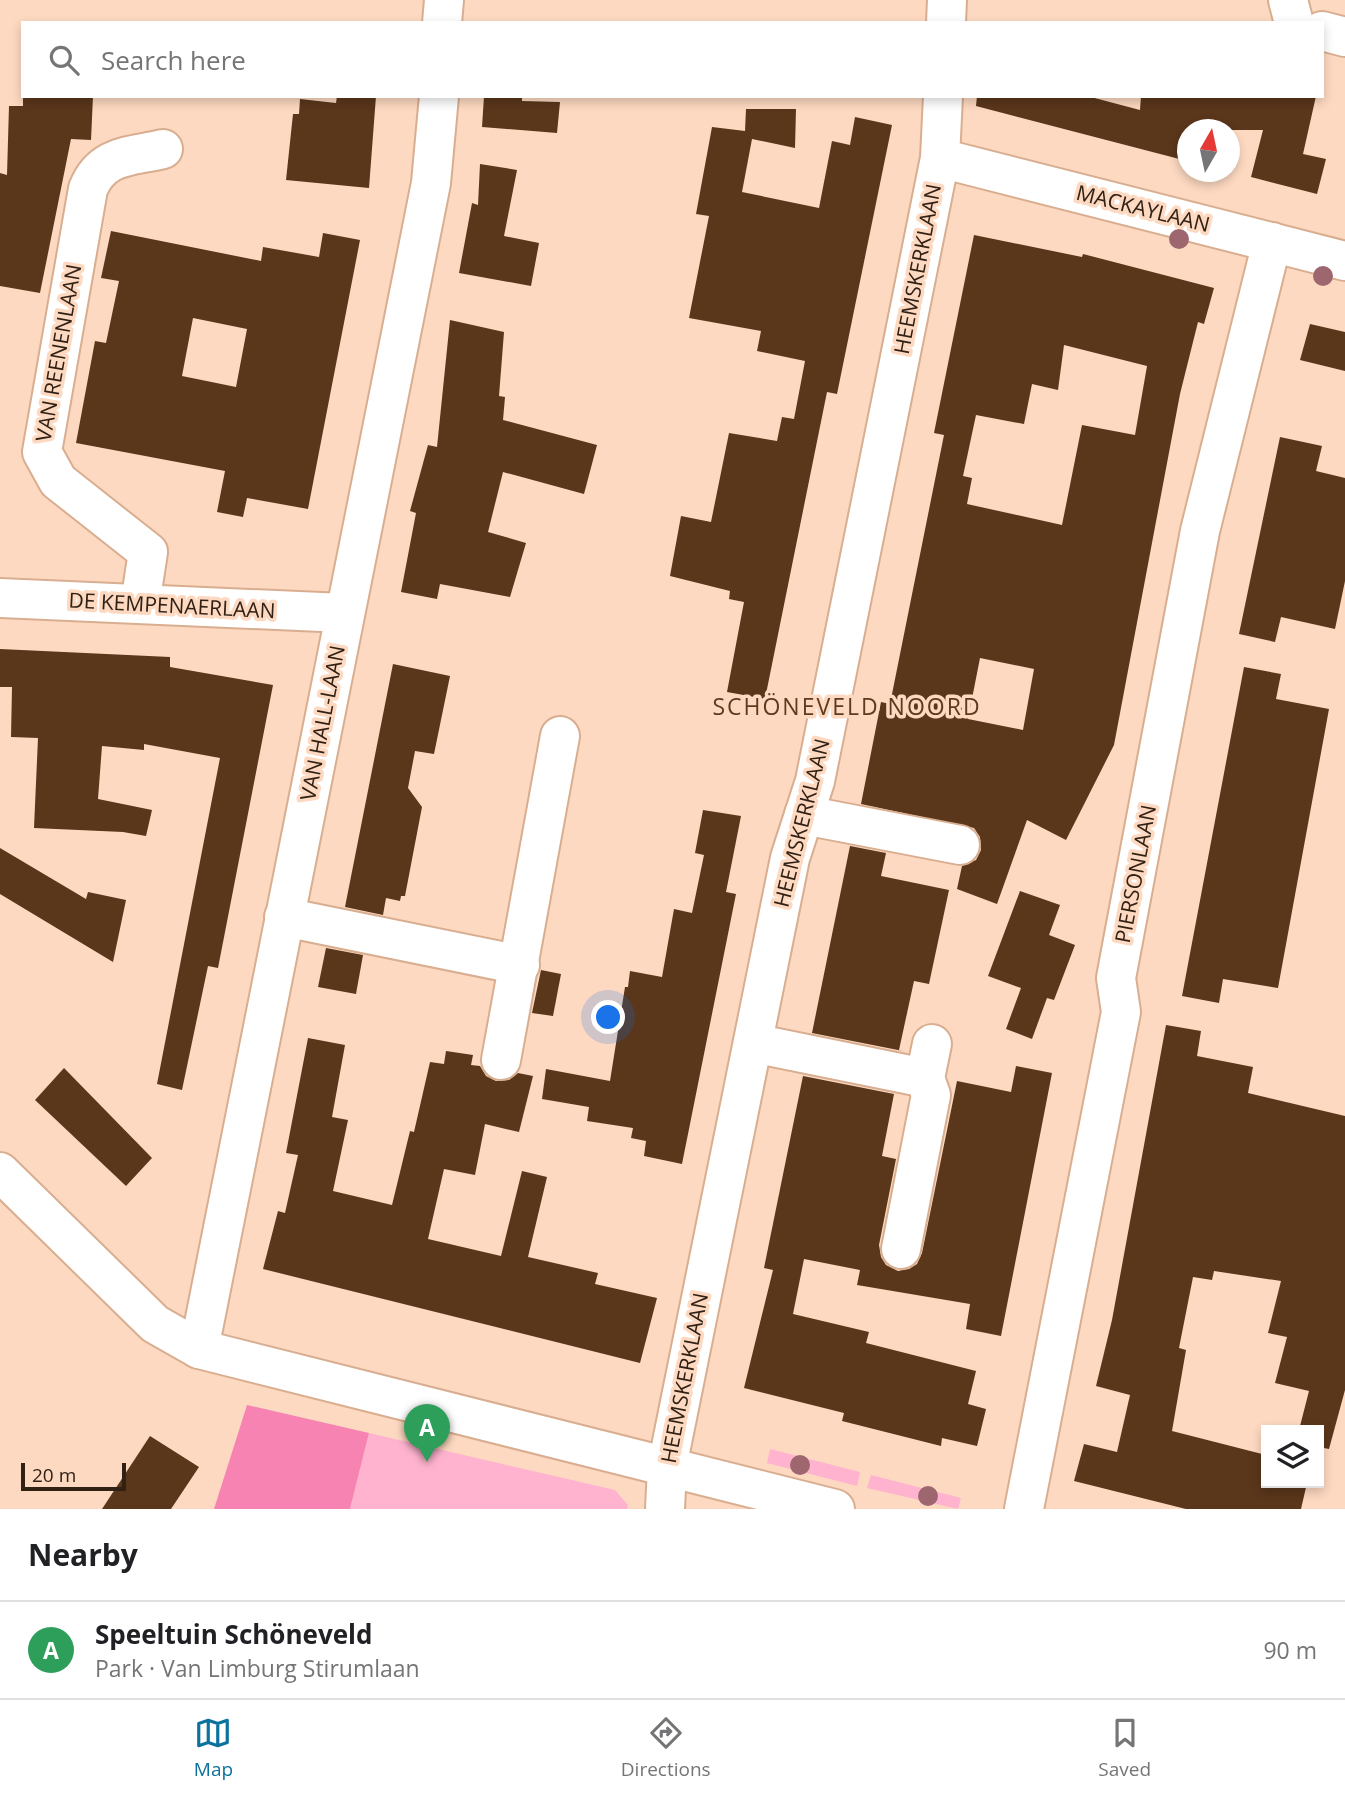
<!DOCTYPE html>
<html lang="en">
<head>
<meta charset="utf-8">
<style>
  :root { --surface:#fff; --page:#f6f6f6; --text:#202124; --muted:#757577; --line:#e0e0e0; --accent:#0b719d }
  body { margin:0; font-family:"Open Sans",sans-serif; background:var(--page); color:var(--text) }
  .controls { position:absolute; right:21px; bottom:21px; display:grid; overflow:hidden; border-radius:0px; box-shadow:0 4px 10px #0003 }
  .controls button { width:63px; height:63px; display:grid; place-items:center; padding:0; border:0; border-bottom:2px solid var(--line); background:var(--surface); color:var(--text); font:35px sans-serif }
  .compass { position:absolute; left:1177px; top:119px; width:63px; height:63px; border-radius:50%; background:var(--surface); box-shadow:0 4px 10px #0003; rotate:9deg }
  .scale { position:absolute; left:21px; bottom:18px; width:105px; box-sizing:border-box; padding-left:7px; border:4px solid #312115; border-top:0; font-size:19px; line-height:24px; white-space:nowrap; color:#312115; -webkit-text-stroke:5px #fdd9c1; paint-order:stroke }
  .you { position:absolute; left:609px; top:1018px; width:24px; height:24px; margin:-18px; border:5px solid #fff; border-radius:50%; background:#1a73e8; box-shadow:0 0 0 10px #1a73e833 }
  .badge { display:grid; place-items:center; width:46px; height:46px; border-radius:50%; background:var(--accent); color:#fff; font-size:23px; font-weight:700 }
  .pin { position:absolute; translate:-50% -58px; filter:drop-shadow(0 2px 4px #0008) }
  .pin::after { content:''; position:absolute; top:37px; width:24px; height:21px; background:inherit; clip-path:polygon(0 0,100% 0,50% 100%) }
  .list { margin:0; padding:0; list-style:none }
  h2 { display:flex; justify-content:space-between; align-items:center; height:91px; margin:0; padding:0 28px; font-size:30px }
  h2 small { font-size:23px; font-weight:400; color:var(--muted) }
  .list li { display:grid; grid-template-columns:46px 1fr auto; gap:21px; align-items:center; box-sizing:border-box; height:98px; padding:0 28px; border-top:2px solid var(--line) }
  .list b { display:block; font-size:26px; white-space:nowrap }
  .list p { margin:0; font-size:23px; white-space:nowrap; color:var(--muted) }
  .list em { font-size:23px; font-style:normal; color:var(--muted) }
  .icon { flex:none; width:38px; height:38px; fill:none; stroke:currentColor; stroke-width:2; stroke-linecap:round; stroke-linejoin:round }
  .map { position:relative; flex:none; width:1345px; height:1509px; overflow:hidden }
  .search { position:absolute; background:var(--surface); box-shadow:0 4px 10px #0003; left:21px; right:21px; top:21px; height:77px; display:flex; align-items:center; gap:18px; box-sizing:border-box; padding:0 24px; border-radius:0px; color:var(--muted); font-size:26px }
  .sheet { height:189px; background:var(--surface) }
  nav { display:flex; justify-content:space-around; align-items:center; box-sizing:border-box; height:98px; border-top:2px solid var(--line); background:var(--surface); font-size:19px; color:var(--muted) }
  nav a { display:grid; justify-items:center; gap:4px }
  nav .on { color:var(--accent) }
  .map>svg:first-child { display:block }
</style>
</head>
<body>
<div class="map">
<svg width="1345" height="1509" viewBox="0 0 1345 1509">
  <rect width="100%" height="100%" fill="#fdd9c1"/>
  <g fill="#ffb3cf">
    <path d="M369,1433L615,1490L628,1505L627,1509H350Z"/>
    <path d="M770,1449L860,1472L857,1486L767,1463Z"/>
    <path d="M871,1475L961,1498L958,1509L867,1488Z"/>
  </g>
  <path fill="#f783b2" d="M247,1405L369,1433L350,1509H214Z"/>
  <g fill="#5a361b" fill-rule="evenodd">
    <path d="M23,96H93L91,140L71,139L40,293L0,286V173L7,175L9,106H23Z"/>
    <path d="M337,96H376L369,188L286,180L293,114H299L300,99L336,103Z"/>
    <path d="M484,96H522V101L560,102L557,133L482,127Z"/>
    <path d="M977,96H1087L1140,110L1141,96H1316L1303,154L1326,159L1317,194L1251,177L1263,130H1187V161L976,106Z"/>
    <path d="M746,109H796L795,148L752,139L742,192L819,208L832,141L850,145L855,117L892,125L837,394L827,392L765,699L727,692L744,602L729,599L730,591L670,576L681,516L711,522L729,433L777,441L782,417L794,419L805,361L757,351L761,331L689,318L709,216L696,214L712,127L745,131Z"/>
    <path d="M480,164L517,170L504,236L539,243L531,286L459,273L472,203L478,205Z"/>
    <path d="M111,231L261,261L263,247L319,257L323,233L360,240L308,509L247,498L243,517L217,512L225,471L76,443L95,341L106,343L119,281L101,278ZM193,318L247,329L236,387L182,376Z"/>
    <path d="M974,235L1082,257L1083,254L1214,288L1204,324L1198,322L1180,394L1114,745L1066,840L1027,820L997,904L957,889L962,866L976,860L981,850L980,837L974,828L861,804L881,702L890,704L944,435L934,433ZM1064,345L1147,366L1135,435L1082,425L1062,525L967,504L972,478L963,476L976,415L1024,424L1032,384L1058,390ZM980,658L1034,669L1023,730L968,719Z"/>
    <path d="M450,320L504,332L499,396L505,397L503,420L597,445L584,494L503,472L488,532L526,543L510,597L440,584L437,599L401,592L416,513L410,511L428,445L437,447Z"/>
    <path d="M1310,324L1345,332V371L1300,360Z"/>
    <path d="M1280,437L1322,446L1316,471L1345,478V581L1335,629L1281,617L1275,642L1239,634Z"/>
    <path d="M0,649L170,657V667L273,685L218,968L208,966L182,1090L157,1084L220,758L144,744V750L102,746L98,799L152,810L146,836L123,832L34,828L38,738L11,737L12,687H0Z"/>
    <path d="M393,664L450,676L434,754L415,751L408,788L422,807L405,896H401L400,901L386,898L383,915L345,907Z"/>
    <path d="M1244,667L1281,674L1276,699L1329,709L1278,988L1223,979L1219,1003L1182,996Z"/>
    <path d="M703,810L741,816L726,892L736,894L682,1164L644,1156L646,1141L631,1138L633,1128L587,1121L589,1107L542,1099L546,1069L610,1081L625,987H628L630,971L662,977L674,909L692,913L704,855L695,853Z"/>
    <path d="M850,846L886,853L881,876L949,890L929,984L914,981L899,1050L903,1051L812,1033Z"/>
    <path d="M0,848L86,899L88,892L126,900L113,962L0,894Z"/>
    <path d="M1020,891L1060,905L1049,935L1075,945L1054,1000L1047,998L1032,1039L1006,1029L1021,988L988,976Z"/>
    <path d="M326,948L363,955L356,994L318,987Z"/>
    <path d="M541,970L561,974L553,1016L532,1013Z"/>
    <path d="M1166,1025L1201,1031L1197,1056L1253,1067L1248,1093L1345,1116V1390L1329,1449L1319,1447V1430H1299L1309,1391L1275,1383L1287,1337L1268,1333L1281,1281L1214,1271L1212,1280L1193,1277L1179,1348L1186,1350L1172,1431L1266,1455V1483H1307L1301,1509H1186L1074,1481L1084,1444L1117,1452L1130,1395L1096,1386L1112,1320Z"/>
    <path d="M308,1038L345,1045L332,1117L348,1120L333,1191L392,1205L410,1131L414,1132L430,1062L444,1064L446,1051L473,1055L471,1065L480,1066L486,1076L496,1081L509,1080L518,1073L533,1076L519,1132L485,1124L475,1175L444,1169L428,1239L501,1256L522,1171L547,1177L528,1257L598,1273L595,1284L657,1298L640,1363L263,1269L278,1211L285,1213L298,1155L286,1153Z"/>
    <path d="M1016,1066L1052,1073L1001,1336L966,1329L970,1304L857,1285L860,1270L804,1259L793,1314L869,1332L866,1343L976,1371L968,1404L986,1409L977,1446L942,1438L941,1446L842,1421L844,1413L744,1388L773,1270L764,1268L803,1076L894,1094L882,1156L896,1159L879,1245L881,1257L886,1265L898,1271L909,1269L917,1264L922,1253L957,1081L1011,1092Z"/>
    <path d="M64,1068L152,1158L126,1186L35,1100Z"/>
    <path d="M150,1436L199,1467L171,1509H102Z"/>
  </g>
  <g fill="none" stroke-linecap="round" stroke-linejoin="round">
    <g stroke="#d9ae90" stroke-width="42">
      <g id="minor">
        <path d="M1288,0L1294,23"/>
        <path d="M442,23L444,0"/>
        <path d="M946,23L947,0"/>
        <path d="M1322,31L1345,37"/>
        <path d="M940,158L1345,261"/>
        <path d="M0,598L344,613"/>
        <path d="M140,604L148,552L58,481L42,452L88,189C102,154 130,157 163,149"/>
        <path d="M804,815L960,845"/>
        <path d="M284,917L520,965"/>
        <path d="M753,1043L925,1078L931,1095L901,1249"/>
        <path d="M501,1060L560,736"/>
        <path d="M925,1078L932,1044"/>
        <path d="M0,1172L155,1324L199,1349L835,1509"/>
        <path d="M199,1349L431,183L439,96"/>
        <path d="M665,1509L667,1467L790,858L815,781L940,158L943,96"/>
        <path d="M1024,1509L1121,1012L1116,978L1200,531L1272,242"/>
      </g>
    </g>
    <use href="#minor" stroke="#fff" stroke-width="38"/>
  </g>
  <g fill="#9e6770">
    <circle cx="1179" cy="239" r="10"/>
    <circle cx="1323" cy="276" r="10"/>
    <circle cx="800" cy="1465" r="10"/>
    <circle cx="928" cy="1496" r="10"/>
  </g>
  <g text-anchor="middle" stroke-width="7" stroke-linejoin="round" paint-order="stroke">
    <g font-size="21" fill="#312115" stroke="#fdd9c1">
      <text transform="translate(1143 209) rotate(14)" y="7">MACKAYLAAN</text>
      <text transform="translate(918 269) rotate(-79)" y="7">HEEMSKERKLAAN</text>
      <text transform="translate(59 353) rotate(-80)" y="7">VAN REENENLAAN</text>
      <text transform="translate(172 606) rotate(3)" y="7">DE KEMPENAERLAAN</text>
      <text transform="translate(323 723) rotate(-79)" y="7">VAN HALL-LAAN</text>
      <text transform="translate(802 823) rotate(-76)" y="7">HEEMSKERKLAAN</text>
      <text transform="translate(1136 874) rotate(-79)" y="7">PIERSONLAAN</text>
      <text transform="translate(685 1378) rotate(-79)" y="7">HEEMSKERKLAAN</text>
    </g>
    <g font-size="23" letter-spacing="2" fill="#5e3a1f" stroke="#fdd9c1">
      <text x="847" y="715">SCHÖNEVELD NOORD</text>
    </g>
  </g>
</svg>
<div class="controls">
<button><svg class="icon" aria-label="layers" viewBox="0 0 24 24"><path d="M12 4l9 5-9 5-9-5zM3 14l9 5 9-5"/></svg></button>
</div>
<svg class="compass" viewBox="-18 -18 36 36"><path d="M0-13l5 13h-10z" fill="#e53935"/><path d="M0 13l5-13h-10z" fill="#757577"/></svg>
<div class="scale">20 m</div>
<div class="you"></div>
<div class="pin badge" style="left:427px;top:1462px;background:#2e9e5b">A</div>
<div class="search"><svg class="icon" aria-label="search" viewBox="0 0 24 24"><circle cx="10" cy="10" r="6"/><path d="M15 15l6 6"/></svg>Search here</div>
</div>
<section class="sheet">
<h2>Nearby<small></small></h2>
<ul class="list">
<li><span class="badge" style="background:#2e9e5b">A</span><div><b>Speeltuin Schöneveld</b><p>Park · Van Limburg Stirumlaan</p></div><em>90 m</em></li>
</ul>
</section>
<nav>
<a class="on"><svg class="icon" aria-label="map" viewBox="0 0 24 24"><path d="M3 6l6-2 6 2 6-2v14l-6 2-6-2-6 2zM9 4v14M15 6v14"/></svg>Map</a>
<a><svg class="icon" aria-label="directions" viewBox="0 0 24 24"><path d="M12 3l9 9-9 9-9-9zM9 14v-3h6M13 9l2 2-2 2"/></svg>Directions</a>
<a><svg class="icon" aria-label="saved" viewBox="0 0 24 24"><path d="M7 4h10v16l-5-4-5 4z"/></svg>Saved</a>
</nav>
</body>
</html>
